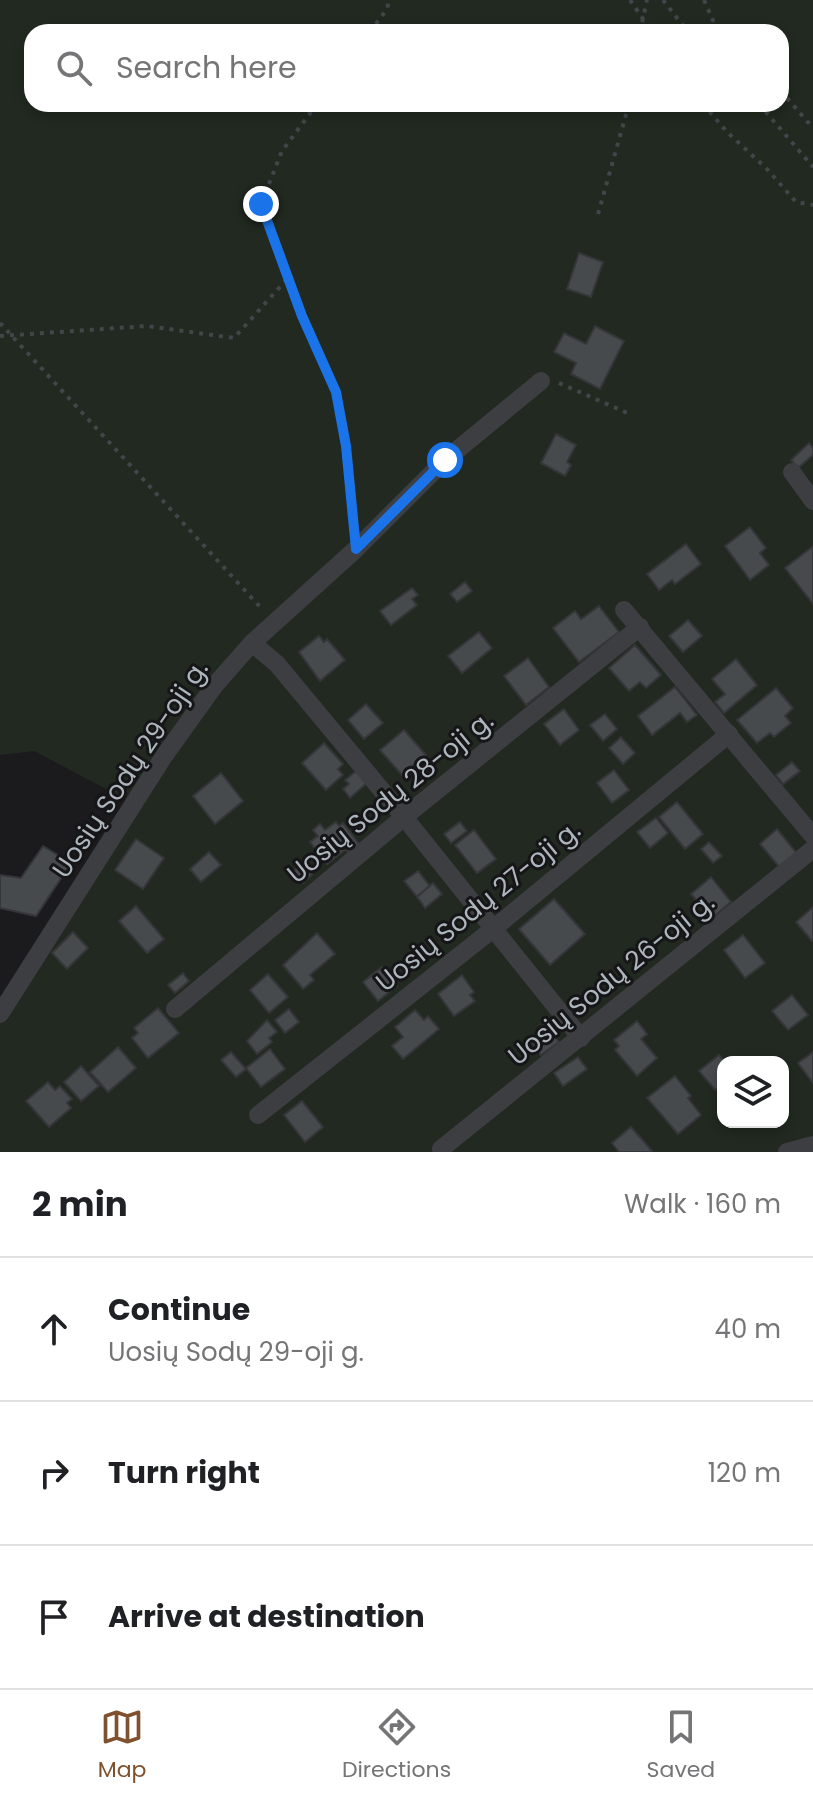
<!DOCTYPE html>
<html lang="en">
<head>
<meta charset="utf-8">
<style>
  :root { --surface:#fff; --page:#f6f6f6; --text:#202124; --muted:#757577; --line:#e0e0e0; --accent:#80512e }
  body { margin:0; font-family:Poppins,sans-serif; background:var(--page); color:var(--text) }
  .controls { position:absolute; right:24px; bottom:24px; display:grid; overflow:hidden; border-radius:16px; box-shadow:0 4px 12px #0003 }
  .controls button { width:72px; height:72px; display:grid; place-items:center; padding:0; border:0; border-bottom:2px solid var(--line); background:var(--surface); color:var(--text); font:40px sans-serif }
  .stop { position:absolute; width:24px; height:24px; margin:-18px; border:6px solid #1a73e8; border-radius:50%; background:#fff }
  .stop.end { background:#1a73e8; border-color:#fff; box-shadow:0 2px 8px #0008 }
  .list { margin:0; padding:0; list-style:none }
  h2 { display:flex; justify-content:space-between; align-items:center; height:104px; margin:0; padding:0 32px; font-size:34px }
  h2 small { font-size:26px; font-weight:400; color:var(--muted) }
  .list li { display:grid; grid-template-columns:52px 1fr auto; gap:24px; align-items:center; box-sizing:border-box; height:144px; padding:0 32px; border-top:2px solid var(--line) }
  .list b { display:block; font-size:30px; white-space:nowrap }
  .list p { margin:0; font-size:26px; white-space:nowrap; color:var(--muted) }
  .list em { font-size:26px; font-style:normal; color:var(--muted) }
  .icon { flex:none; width:44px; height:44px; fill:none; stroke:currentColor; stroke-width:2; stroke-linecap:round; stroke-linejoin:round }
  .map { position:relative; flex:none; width:813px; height:1152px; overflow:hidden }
  .search { position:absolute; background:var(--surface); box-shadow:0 4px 12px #0003; left:24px; right:24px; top:24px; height:88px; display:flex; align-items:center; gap:20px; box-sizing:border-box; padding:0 28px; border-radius:24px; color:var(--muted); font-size:30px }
  .sheet { height:536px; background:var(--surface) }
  nav { display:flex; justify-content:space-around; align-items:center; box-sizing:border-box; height:112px; border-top:2px solid var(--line); background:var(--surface); font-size:22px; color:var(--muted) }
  nav a { display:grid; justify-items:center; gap:4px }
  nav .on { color:var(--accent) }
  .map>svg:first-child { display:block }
</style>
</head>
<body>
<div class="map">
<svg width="813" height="1152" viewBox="0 0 813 1152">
  <rect width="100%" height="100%" fill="#1b1b1d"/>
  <path fill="#212920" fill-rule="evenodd" d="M0,0H813V1152H0V1006L127,800L34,751L0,755ZM32,32H781V104H32ZM723,1062H783V1122H723Z"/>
  <g fill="#474a4d" stroke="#353639" stroke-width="2">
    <path d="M579,253L603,262L591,297L567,289Z"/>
    <path d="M595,326L624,341L600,389L571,374L576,363L554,352L564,333L586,344Z"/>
    <path d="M556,434L576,445L567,462L571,465L565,476L541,463Z"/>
    <path d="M809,443L813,448V455L798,468L791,460Z"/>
    <path d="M750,527L766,548L760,553L769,565L750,580L725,546Z"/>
    <path d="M686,544L701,564L675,584L672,580L659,590L647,574Z"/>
    <path d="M812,547L813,549V604L785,568Z"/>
    <path d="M465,582L472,591L457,602L450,594Z"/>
    <path d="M412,588L418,595L412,599L417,605L391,625L380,611Z"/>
    <path d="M599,606L619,632L579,662L553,628L575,611L581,619Z"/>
    <path d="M688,620L702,636L683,652L669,636Z"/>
    <path d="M479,632L492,648L462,673L448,656Z"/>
    <path d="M319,636L324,642L327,639L345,660L320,681L299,652Z"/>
    <path d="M635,645L661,675L646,688L640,682L629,691L609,668Z"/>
    <path d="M528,658L549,687L526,705L504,676Z"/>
    <path d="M736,659L757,685L724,713L715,702L725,694L712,679Z"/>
    <path d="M675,687L697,715L687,722L680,713L652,735L638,716Z"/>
    <path d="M776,688L793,708L785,716L791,723L774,737L770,733L757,743L737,720Z"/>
    <path d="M366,704L383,723L364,739L348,720Z"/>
    <path d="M564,709L579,730L560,745L544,724Z"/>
    <path d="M605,714L617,729L603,741L590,725Z"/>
    <path d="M404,730L426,755L402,775L380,750Z"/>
    <path d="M621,737L635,753L623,764L609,748Z"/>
    <path d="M324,743L343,764L338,769L343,775L326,790L302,763Z"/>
    <path d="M792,762L800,771L783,784L776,775Z"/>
    <path d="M614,770L629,790L612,803L597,783Z"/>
    <path d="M356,771L367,783L350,798L343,789L349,784L345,780Z"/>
    <path d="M221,773L243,801L215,824L193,796Z"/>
    <path d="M677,802L703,834L685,849L659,817Z"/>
    <path d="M656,818L668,833L650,848L637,832Z"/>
    <path d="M336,822L339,826L343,823L359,844L348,853L346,849L327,864L310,842L318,836L313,830L320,824L325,830Z"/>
    <path d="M460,822L467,831L451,843L444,834Z"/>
    <path d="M777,829L799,856L782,870L760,844Z"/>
    <path d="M474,830L496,859L477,873L455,845Z"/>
    <path d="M136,839L164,858L143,889L115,870Z"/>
    <path d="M709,842L722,856L713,863L701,849Z"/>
    <path d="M43,846L71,863L36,916L0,908V875L21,878Z"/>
    <path d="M209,852L221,865L201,882L190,869Z"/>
    <path d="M302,863L312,875L303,883L293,871Z"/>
    <path d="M418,871L430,886L417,897L404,881Z"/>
    <path d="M711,877L731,902L712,918L691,894Z"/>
    <path d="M433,883L442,894L425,908L417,897Z"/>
    <path d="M554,899L585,934L550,965L519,929Z"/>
    <path d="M136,906L164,939L147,953L119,921Z"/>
    <path d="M813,907V940L812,941L796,922Z"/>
    <path d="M73,932L88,948L67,969L52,953Z"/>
    <path d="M317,933L335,954L310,975L314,980L303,989L283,965Z"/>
    <path d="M743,935L765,963L745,978L724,950Z"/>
    <path d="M382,967L397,986L378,1001L363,982Z"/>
    <path d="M183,973L189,981L175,993L168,985Z"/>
    <path d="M268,974L288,997L269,1013L250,990Z"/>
    <path d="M462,975L474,992L470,995L475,1001L454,1016L438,994Z"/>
    <path d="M792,995L808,1015L788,1030L772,1011Z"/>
    <path d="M158,1008L179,1033L148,1058L132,1038L138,1033L134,1028Z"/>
    <path d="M289,1009L299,1022L285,1033L275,1020Z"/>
    <path d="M415,1010L424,1020L428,1016L439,1029L403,1059L392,1046L403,1037L395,1027Z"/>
    <path d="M267,1020L277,1032L269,1038L272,1042L257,1054L247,1041Z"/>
    <path d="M637,1021L647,1034L641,1039L657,1058L637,1076L615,1050L619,1046L614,1040Z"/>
    <path d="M545,1024L559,1042L541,1055L530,1040Z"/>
    <path d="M118,1047L136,1068L108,1092L90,1072Z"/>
    <path d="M270,1049L285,1069L261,1087L246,1068Z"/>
    <path d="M231,1052L246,1069L236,1077L221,1060Z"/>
    <path d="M813,1052V1083L798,1063Z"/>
    <path d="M719,1055L725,1062L723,1084L715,1090L699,1071Z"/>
    <path d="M578,1057L587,1069L563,1086L554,1073Z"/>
    <path d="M81,1066L99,1086L81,1101L64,1082Z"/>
    <path d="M675,1076L691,1096L688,1098L701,1115L678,1134L647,1098Z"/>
    <path d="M48,1082L55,1090L60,1086L72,1099L67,1103L71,1108L49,1127L26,1101Z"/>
    <path d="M302,1101L323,1127L305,1142L284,1115Z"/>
    <path d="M631,1127L652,1151L651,1152H619L612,1143Z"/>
  </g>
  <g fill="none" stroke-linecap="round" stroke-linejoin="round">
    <g stroke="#424649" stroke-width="4" stroke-dasharray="4 6" stroke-linecap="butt">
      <path d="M630,0L652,32"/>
      <path d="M663,0L688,32"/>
      <path d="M704,0L718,32"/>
      <path d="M370,32L387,9L389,0"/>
      <path d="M640,32L647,0"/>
      <path d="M781,79L787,98L813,128"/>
      <path d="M317,104L282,151L261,204L302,316L336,392L346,446L354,526"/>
      <path d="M703,104L727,132L766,168L796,202L813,205"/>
      <path d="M759,104L813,167"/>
      <path d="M598,214L629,104"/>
      <path d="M0,323L261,608"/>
      <path d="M0,336L147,326L234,338L288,278"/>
      <path d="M559,383L632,415"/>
    </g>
    <g stroke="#3c3e42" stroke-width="18">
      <path d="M792,472L813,501"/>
      <path d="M624,610L813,836"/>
      <path d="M252,643L277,664L404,817L581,1038"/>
      <path d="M175,1009L404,817L640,627"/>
      <path d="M0,1014L164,756L215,685L252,643L356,549L445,460L541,381"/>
      <path d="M258,1115L493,929L729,734"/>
      <path d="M441,1149L813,849"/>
      <path d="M787,1152L813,1145"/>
    </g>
  </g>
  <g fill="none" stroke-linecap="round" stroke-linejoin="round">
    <path stroke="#1a73e8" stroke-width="10" d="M261,204L302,316L336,392L346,446L356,549L445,460"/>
  </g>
  <g text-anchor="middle" stroke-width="6" stroke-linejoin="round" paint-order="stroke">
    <g font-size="26" fill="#adb6bd" stroke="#161618">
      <text transform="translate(130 769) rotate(-56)" y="9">Uosių Sodų 29-oji g.</text>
      <text transform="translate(390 797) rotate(-39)" y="9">Uosių Sodų 28-oji g.</text>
      <text transform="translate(478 906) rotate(-39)" y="9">Uosių Sodų 27-oji g.</text>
      <text transform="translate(611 979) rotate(-39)" y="9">Uosių Sodų 26-oji g.</text>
    </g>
  </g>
</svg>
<div class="controls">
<button><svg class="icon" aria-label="layers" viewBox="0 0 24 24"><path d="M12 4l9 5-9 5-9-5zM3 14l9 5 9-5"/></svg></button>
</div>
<div class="stop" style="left:445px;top:460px"></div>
<div class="stop end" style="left:261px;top:204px"></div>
<div class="search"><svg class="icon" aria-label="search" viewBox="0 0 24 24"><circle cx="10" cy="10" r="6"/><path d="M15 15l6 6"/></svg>Search here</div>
</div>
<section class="sheet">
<h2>2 min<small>Walk · 160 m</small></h2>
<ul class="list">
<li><svg class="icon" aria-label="ahead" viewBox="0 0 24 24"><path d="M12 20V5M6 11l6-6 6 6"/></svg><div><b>Continue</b><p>Uosių Sodų 29-oji g.</p></div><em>40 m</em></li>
<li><svg class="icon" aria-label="right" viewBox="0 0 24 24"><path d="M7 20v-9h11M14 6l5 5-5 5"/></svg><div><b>Turn right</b></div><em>120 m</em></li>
<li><svg class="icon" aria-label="arrive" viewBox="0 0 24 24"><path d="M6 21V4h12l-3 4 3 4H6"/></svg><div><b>Arrive at destination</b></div></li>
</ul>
</section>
<nav>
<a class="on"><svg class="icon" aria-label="map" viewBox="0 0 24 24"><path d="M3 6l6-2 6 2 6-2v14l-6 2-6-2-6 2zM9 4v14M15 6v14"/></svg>Map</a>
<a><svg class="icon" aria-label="directions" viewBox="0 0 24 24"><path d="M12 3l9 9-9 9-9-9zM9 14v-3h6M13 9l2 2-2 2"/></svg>Directions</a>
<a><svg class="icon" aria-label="saved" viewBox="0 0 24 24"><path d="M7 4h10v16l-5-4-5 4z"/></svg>Saved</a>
</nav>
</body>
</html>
